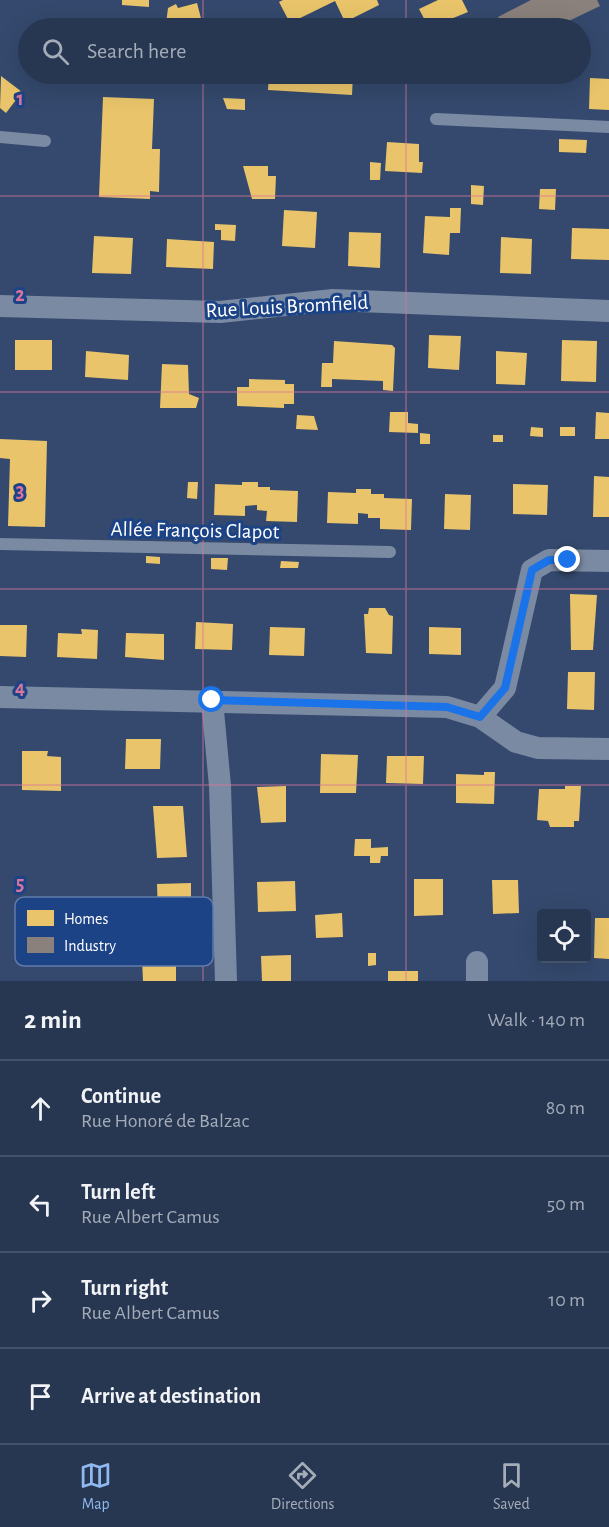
<!DOCTYPE html>
<html lang="en">
<head>
<meta charset="utf-8">
<style>
  :root { --surface:#273752; --page:#33425c; --text:#f1f3f6; --muted:#a4acb8; --line:#435169; --accent:#90b9f0 }
  body { margin:0; font-family:"Alegreya Sans",sans-serif; background:var(--page); color:var(--text) }
  .controls { position:absolute; right:18px; bottom:18px; display:grid; overflow:hidden; border-radius:6px; box-shadow:0 6px 24px #0002 }
  .controls button { width:54px; height:54px; display:grid; place-items:center; padding:0; border:0; border-bottom:2px solid var(--line); background:var(--surface); color:var(--text); font:30px sans-serif }
  .stop { position:absolute; width:18px; height:18px; margin:-14px; border:4px solid #1a73e8; border-radius:50%; background:#fff }
  .stop.end { background:#1a73e8; border-color:#fff; box-shadow:0 2px 6px #0008 }
  .list { margin:0; padding:0; list-style:none }
  h2 { display:flex; justify-content:space-between; align-items:center; height:78px; margin:0; padding:0 24px; font-size:26px }
  h2 small { font-size:20px; font-weight:400; color:var(--muted) }
  .list li { display:grid; grid-template-columns:39px 1fr auto; gap:18px; align-items:center; box-sizing:border-box; height:96px; padding:0 24px; border-top:2px solid var(--line) }
  .list b { display:block; font-size:22px; white-space:nowrap }
  .list p { margin:0; font-size:20px; white-space:nowrap; color:var(--muted) }
  .list em { font-size:20px; font-style:normal; color:var(--muted) }
  .icon { flex:none; width:33px; height:33px; fill:none; stroke:currentColor; stroke-width:2; stroke-linecap:round; stroke-linejoin:round }
  .map { position:relative; flex:none; width:609px; height:981px; overflow:hidden }
  .search { position:absolute; background:var(--surface); box-shadow:0 6px 24px #0002; left:18px; right:18px; top:18px; height:66px; display:flex; align-items:center; gap:15px; box-sizing:border-box; padding:0 21px; border-radius:33px; color:var(--muted); font-size:22px }
  .sheet { height:462px; background:var(--surface) }
  nav { display:flex; justify-content:space-around; align-items:center; box-sizing:border-box; height:84px; border-top:2px solid var(--line); background:var(--surface); font-size:16px; color:var(--muted) }
  nav a { display:grid; justify-items:center; gap:3px }
  nav .on { color:var(--accent) }
  .map>svg:first-child { display:block }
</style>
</head>
<body>
<div class="map">
<svg width="609" height="981" viewBox="0 0 609 981">
  <rect width="100%" height="100%" fill="#34496d"/>
  <g fill="#e9c46a">
    <path d="M122,0H149V7L122,5Z"/>
    <path d="M283,0H377L379,5L345,22L335,1L290,23L279,2Z"/>
    <path d="M438,0H462L468,12L429,28L419,9Z"/>
    <path d="M197,3L203,26L166,24L168,8L176,4L178,8Z"/>
    <path d="M269,74H353L352,95L268,90Z"/>
    <path d="M1,76L22,92L6,113L0,108Z"/>
    <path d="M590,78L609,79V110L589,109Z"/>
    <path d="M103,97L154,99L152,149H160L159,192L150,191V199L99,197Z"/>
    <path d="M223,98L245,99V110L227,109Z"/>
    <path d="M559,139L587,140L586,153L559,152Z"/>
    <path d="M387,142L419,144V162H423L422,173L385,171Z"/>
    <path d="M370,162L381,163L380,180H370Z"/>
    <path d="M243,166H268V176H276L275,199H252Z"/>
    <path d="M471,185L484,186L483,205L471,204Z"/>
    <path d="M540,189H556L555,210L539,209Z"/>
    <path d="M450,208H461L460,233H450L449,255L423,253L425,216L450,217Z"/>
    <path d="M284,210L317,212L315,248L282,246Z"/>
    <path d="M215,224L236,225L235,241L221,240V230H215Z"/>
    <path d="M572,228L609,229V260L571,259Z"/>
    <path d="M349,232L381,233L380,268L348,266Z"/>
    <path d="M94,236L133,238L131,274L92,273Z"/>
    <path d="M501,237L532,239L531,274L500,273Z"/>
    <path d="M167,239L214,242L213,269L166,267Z"/>
    <path d="M429,335L461,336L459,370L428,368Z"/>
    <rect x="15" y="340" width="37" height="30"/>
    <path d="M562,340L597,341L596,382L561,381Z"/>
    <path d="M334,341L392,345L395,348L393,391L383,390V381L358,380L332,379V387H321L322,363H333Z"/>
    <path d="M86,351L129,355L128,380L85,377Z"/>
    <path d="M496,351L527,353L525,385L496,384Z"/>
    <path d="M162,364L188,365L189,394L199,398L196,408H160Z"/>
    <path d="M249,379L285,380V384H294V404H284V408L237,406V387H249Z"/>
    <path d="M390,412H408V423L418,424V433L389,432Z"/>
    <path d="M596,412L609,413V439H595Z"/>
    <path d="M297,415L314,416L318,430L296,429Z"/>
    <path d="M531,427L543,428V437L530,436Z"/>
    <rect x="560" y="427" width="15" height="9"/>
    <path d="M420,433L430,434V444H420Z"/>
    <rect x="493" y="435" width="10" height="7"/>
    <path d="M0,439L47,441L45,527L8,526L10,459L0,458Z"/>
    <path d="M594,476L609,477V517H593Z"/>
    <path d="M188,482H198L197,499L187,498Z"/>
    <path d="M242,482H258V487H270V490L298,491L297,522L266,521L267,511L257,510V505L245,506V516L214,515L215,484L242,485Z"/>
    <path d="M513,484L548,485L547,515L513,514Z"/>
    <path d="M356,489H371V494H384V498L412,499L411,530L380,529V518H368V514L358,513V524L327,523L328,492L356,493Z"/>
    <path d="M445,494L471,495L470,530L444,529Z"/>
    <path d="M146,556L160,557V564L146,563Z"/>
    <path d="M211,558H228L227,570L211,569Z"/>
    <path d="M281,561L299,562L298,568H280Z"/>
    <path d="M570,594L597,595L593,650H571Z"/>
    <path d="M369,608H385L389,615L393,616L392,654L366,653L364,614H368Z"/>
    <path d="M196,622L233,624L232,650L195,649Z"/>
    <path d="M0,625H27L26,657L0,656Z"/>
    <path d="M270,627L305,628L304,656L269,655Z"/>
    <path d="M429,627L461,628V655L429,654Z"/>
    <path d="M81,629L98,630L97,659L57,657L58,633L82,634Z"/>
    <path d="M126,633L164,634V660L125,657Z"/>
    <path d="M568,672H595L594,710L567,709Z"/>
    <path d="M126,739H161L160,769H125Z"/>
    <path d="M22,751H48L47,756L61,757V791L22,790Z"/>
    <path d="M321,754L358,755L356,793H320Z"/>
    <path d="M387,756H424L423,784L386,783Z"/>
    <path d="M484,772H495L494,804L456,803V774L484,775Z"/>
    <path d="M286,786V822L261,823L257,787Z"/>
    <path d="M565,786H581L579,821H574V827H550L548,821L537,820L539,789H565Z"/>
    <path d="M153,806H183L187,857L157,858Z"/>
    <path d="M355,839H371V848L388,847V856H381L380,863H370V856H354Z"/>
    <path d="M414,879H443V915L414,916Z"/>
    <path d="M492,880H518L519,913L493,914Z"/>
    <path d="M295,881L296,911L258,912L257,882Z"/>
    <path d="M191,883V916H158L157,884Z"/>
    <path d="M342,913L343,937L316,938L315,915Z"/>
    <path d="M595,918H609V959L594,958Z"/>
    <path d="M368,953H376V965L368,966Z"/>
    <path d="M291,955V981H262L261,956Z"/>
    <path d="M142,959H176V981H143Z"/>
    <rect x="388" y="971" width="30" height="10"/>
  </g>
  <path fill="#8a817c" d="M531,0H597L600,6L554,28H503L498,17Z"/>
  <g fill="none" stroke-linecap="round" stroke-linejoin="round">
    <g stroke="#7b8aa3" stroke-width="12">
      <path d="M436,119L609,127"/>
      <path d="M0,137L45,141"/>
      <path d="M0,544L390,552"/>
    </g>
    <g stroke="#7b8aa3" stroke-width="22">
      <path d="M0,306L220,312L333,300L609,311"/>
      <path d="M0,697L447,707L480,717L516,742L538,748L609,749"/>
      <path d="M212,700L220,786L226,981"/>
      <path d="M480,717L505,688L532,570L549,560L609,561"/>
      <path d="M477,962V981"/>
    </g>
  </g>
  <g fill="none" stroke-linecap="round" stroke-linejoin="round">
    <path stroke="#1a73e8" stroke-width="8" d="M212,700L447,707L480,717L505,688L532,570L549,560H568"/>
  </g>
  <path fill="none" stroke="#da749d" stroke-width="1.5" stroke-opacity="0.55" d="M203,0V28M406,0V28M203,74V981M406,74V981M0,196H609M0,392H609M0,589H609M0,785H609"/>
  <g text-anchor="middle" stroke-width="6" stroke-linejoin="round" paint-order="stroke">
    <g font-size="21" fill="#fff" stroke="#1c4385">
      <text transform="translate(287 306) rotate(-3)" y="7">Rue Louis Bromfield</text>
      <text transform="translate(195 530) rotate(1)" y="7">Allée François Clapot</text>
    </g>
  </g>
  <rect x="15" y="897" width="198" height="69" rx="9" fill="#1c4385" stroke="#607baa" stroke-width="1.5"/>
  <rect x="27" y="910" width="27" height="16" fill="#e9c46a"/>
  <rect x="27" y="937" width="27" height="16" fill="#8a817c"/>
  <g font-size="16" fill="#fff">
    <text x="64" y="924">Homes</text>
    <text x="64" y="951">Industry</text>
  </g>
  <g font-size="20" text-anchor="middle" font-weight="bold" fill="#da749d" stroke="#1c4385" stroke-width="6" stroke-linejoin="round" paint-order="stroke">
    <text x="20" y="105">1</text>
    <text x="20" y="301">2</text>
    <text x="20" y="497">3</text>
    <text x="20" y="694">4</text>
    <text x="20" y="890">5</text>
  </g>
</svg>
<div class="controls">
<button><svg class="icon" aria-label="locate" viewBox="0 0 24 24"><circle cx="12" cy="12" r="6"/><path d="M12 2v4M12 18v4M2 12h4M18 12h4"/></svg></button>
</div>
<div class="stop" style="left:212px;top:700px"></div>
<div class="stop end" style="left:568px;top:560px"></div>
<div class="search"><svg class="icon" aria-label="search" viewBox="0 0 24 24"><circle cx="10" cy="10" r="6"/><path d="M15 15l6 6"/></svg>Search here</div>
</div>
<section class="sheet">
<h2>2 min<small>Walk · 140 m</small></h2>
<ul class="list">
<li><svg class="icon" aria-label="ahead" viewBox="0 0 24 24"><path d="M12 20V5M6 11l6-6 6 6"/></svg><div><b>Continue</b><p>Rue Honoré de Balzac</p></div><em>80 m</em></li>
<li><svg class="icon" aria-label="left" viewBox="0 0 24 24"><path d="M17 20v-9H6M10 6l-5 5 5 5"/></svg><div><b>Turn left</b><p>Rue Albert Camus</p></div><em>50 m</em></li>
<li><svg class="icon" aria-label="right" viewBox="0 0 24 24"><path d="M7 20v-9h11M14 6l5 5-5 5"/></svg><div><b>Turn right</b><p>Rue Albert Camus</p></div><em>10 m</em></li>
<li><svg class="icon" aria-label="arrive" viewBox="0 0 24 24"><path d="M6 21V4h12l-3 4 3 4H6"/></svg><div><b>Arrive at destination</b></div></li>
</ul>
</section>
<nav>
<a class="on"><svg class="icon" aria-label="map" viewBox="0 0 24 24"><path d="M3 6l6-2 6 2 6-2v14l-6 2-6-2-6 2zM9 4v14M15 6v14"/></svg>Map</a>
<a><svg class="icon" aria-label="directions" viewBox="0 0 24 24"><path d="M12 3l9 9-9 9-9-9zM9 14v-3h6M13 9l2 2-2 2"/></svg>Directions</a>
<a><svg class="icon" aria-label="saved" viewBox="0 0 24 24"><path d="M7 4h10v16l-5-4-5 4z"/></svg>Saved</a>
</nav>
</body>
</html>
